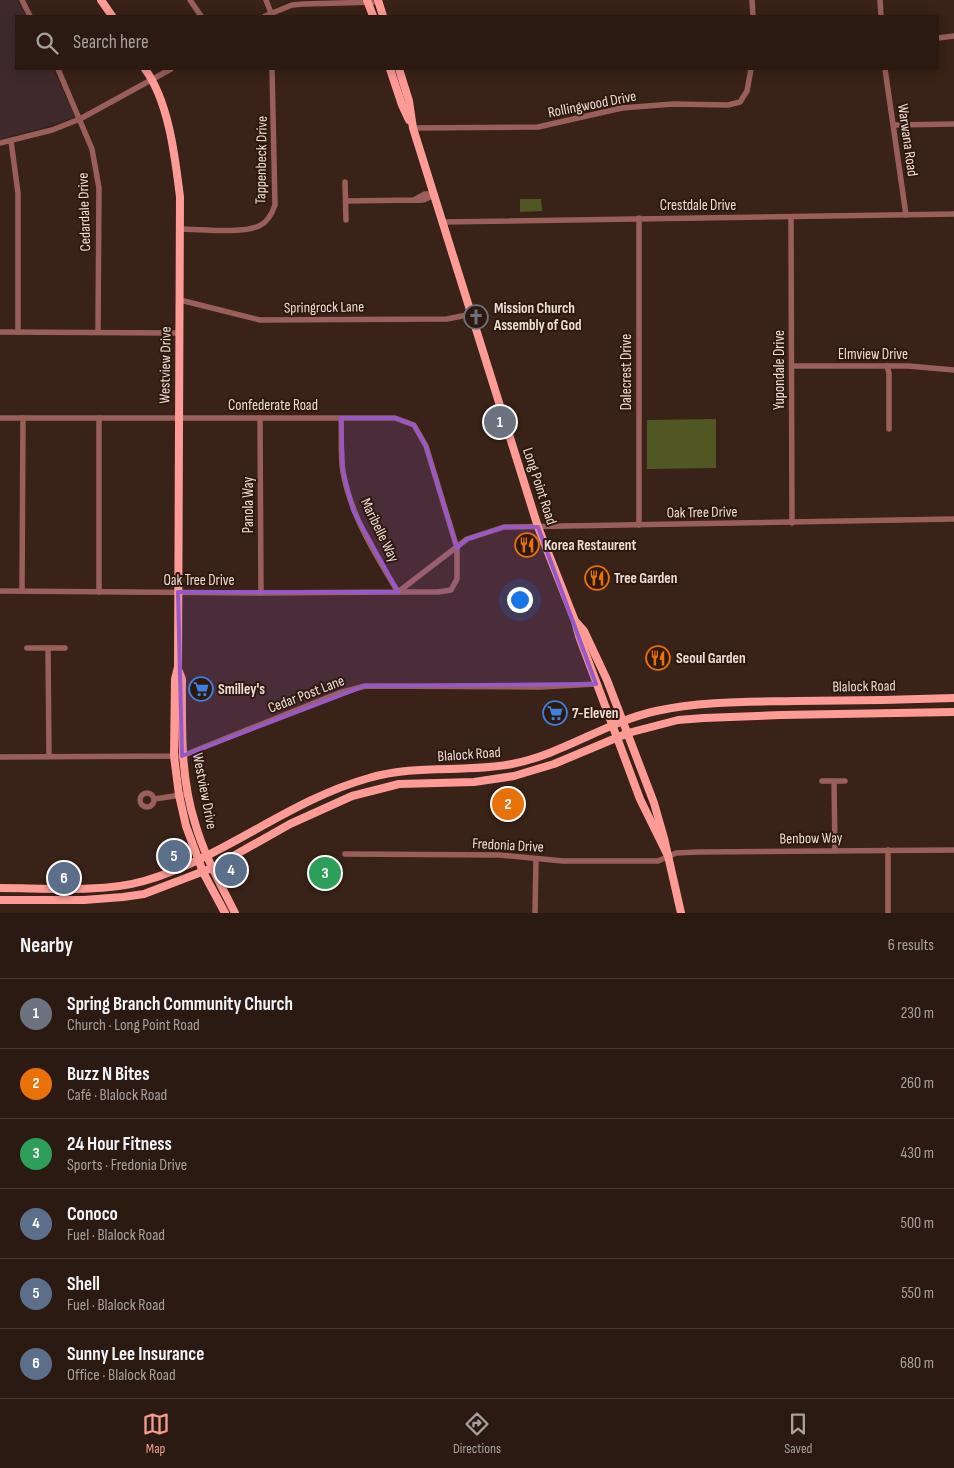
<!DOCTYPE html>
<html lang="en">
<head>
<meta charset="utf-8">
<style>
  :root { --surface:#2b1a11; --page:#33231a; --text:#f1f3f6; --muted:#a6a19f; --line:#473831; --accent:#f59c90 }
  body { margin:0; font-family:"Sofia Sans Condensed",sans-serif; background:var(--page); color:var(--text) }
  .you { position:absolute; left:519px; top:599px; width:18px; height:18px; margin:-12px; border:4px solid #fff; border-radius:50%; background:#1a73e8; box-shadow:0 0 0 8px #1a73e833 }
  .badge { display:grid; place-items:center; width:32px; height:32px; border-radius:50%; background:var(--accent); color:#fff; font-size:16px; font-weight:700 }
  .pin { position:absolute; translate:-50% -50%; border:2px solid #fff; box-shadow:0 1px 5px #0006 }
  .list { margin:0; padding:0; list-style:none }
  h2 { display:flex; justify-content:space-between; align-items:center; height:65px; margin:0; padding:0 20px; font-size:21px }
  h2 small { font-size:16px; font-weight:400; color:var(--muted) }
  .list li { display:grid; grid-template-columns:32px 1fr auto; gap:15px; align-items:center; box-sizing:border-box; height:70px; padding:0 20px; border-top:1px solid var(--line) }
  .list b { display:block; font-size:19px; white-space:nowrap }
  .list p { margin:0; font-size:16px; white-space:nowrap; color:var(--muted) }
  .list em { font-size:16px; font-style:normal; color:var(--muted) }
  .icon { flex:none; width:28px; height:28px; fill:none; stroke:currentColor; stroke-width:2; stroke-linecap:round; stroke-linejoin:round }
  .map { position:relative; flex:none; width:954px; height:913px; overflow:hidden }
  .search { position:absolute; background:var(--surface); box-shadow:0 2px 12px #0003; left:15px; right:15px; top:15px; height:55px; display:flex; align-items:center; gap:12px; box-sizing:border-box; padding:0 18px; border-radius:0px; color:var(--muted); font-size:19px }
  .sheet { height:485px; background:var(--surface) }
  nav { display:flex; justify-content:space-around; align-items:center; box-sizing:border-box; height:70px; border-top:1px solid var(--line); background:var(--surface); font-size:14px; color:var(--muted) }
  nav a { display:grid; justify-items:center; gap:2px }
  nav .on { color:var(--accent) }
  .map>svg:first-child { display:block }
</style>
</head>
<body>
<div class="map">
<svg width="954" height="913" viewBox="0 0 954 913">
  <rect width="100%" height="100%" fill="#392217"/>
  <path fill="#3e2a2c" d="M0,0H17L26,16H16V69H53L75,117L50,126L0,139Z"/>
  <g fill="#505722">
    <path d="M520,199H541L542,211L520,212Z"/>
    <path d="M716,419V468L647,469V420Z"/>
  </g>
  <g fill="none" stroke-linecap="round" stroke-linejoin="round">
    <g stroke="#9b5f5b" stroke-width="5.5">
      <path d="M22,0L30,16"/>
      <path d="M190,0L201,16"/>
      <path d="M266,0L271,13"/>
      <path d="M752,0L753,16"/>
      <path d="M880,0L881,16"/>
      <path d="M265,16L292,5L303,4L378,2"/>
      <path d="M938,38L954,36"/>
      <path d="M58,69L92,149L99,188L98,332"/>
      <path d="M885,69L906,215"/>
      <path d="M894,125L954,124"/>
      <path d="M413,128L538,127L622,108L673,104L728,105L740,102L747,91L751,69"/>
      <path d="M11,141L18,193V332"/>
      <path d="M0,143L52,130L80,119L171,69"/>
      <path d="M345,182L346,220"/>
      <path d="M346,201L414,200C422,201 427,200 434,194H425L414,200"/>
      <path d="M791,217L792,523"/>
      <path d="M639,218V525"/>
      <path d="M443,222L954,214"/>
      <path d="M180,229C201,229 241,234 259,226C268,222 272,214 275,205L272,69"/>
      <path d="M180,300L260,320L447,319L472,314"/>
      <path d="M0,332L179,333"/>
      <path d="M792,366H908L954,370"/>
      <path d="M887,366L889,373V429"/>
      <path d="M0,418H395L414,425L426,446L457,548V579L451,590L438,592H398C375,554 351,516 343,472C340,455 342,435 341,418"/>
      <path d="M260,418L261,593"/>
      <path d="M0,591L261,593L398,592L467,539L504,527L954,519"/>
      <path d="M22,591L23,418"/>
      <path d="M99,592V418"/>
      <path d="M27,648H65"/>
      <path d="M48,648L49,756"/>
      <path d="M0,757L182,756L339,693L365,686L540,687L596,684"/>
      <path d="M822,781H834"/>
      <circle cx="147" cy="800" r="7"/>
      <path d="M154,799L188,794"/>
      <path d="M835,850L834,781H845"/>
      <path d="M888,850V913"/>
      <path d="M345,854L499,855L563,861H658L676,853L698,852L954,850"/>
      <path d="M535,913L536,859"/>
    </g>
    <g stroke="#ff9b95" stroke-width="8">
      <path d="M101,0L112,16"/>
      <path d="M367,0L373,16"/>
      <path d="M378,0L383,16"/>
      <path d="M145,69C169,102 175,157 180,197L178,667L175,679L174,756L179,795L186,826L203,872L225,913"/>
      <path d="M390,69L402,105L409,120"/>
      <path d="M399,69L409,101L413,128L538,527L575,621L579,636L640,799L668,856"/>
      <path d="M576,622L584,631L607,680L654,803L664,838L681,913"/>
      <path d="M178,669L182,679C182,727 180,776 195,823C204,855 220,883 235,913"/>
      <path d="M0,888C44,888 102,893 144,881C224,858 289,800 369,778C415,764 465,773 512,764C563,754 606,722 656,711C701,701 749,702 795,701C848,701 901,700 954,698"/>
      <path d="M0,900H84L123,897L144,894L212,868L290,824L352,796L399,784L474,782L514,776L554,764L628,733L678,720L704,718L780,715L954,712"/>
    </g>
  </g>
  <path fill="#9858c5" fill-opacity="0.2" stroke="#9858c5" stroke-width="4" stroke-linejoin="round" d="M341,418H395L414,425L426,446L457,548L467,539L504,527H538L596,684L365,686L182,756L178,592H398L353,510L343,471Z"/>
  <defs>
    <g id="church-ring" transform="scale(1.25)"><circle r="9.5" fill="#2e190e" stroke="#6b7280" stroke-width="1.5"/><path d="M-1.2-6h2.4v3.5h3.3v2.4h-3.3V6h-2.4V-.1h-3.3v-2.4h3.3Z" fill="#6b7280"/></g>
    <g id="restaurant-ring" transform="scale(1.25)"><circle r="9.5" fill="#2e190e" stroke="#e8710a" stroke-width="1.5"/><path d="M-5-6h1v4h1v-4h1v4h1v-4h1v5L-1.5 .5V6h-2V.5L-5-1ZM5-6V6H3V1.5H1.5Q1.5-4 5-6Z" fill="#e8710a"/></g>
    <g id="supermarket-ring" transform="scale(1.25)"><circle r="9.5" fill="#2e190e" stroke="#3f7fe0" stroke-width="1.5"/><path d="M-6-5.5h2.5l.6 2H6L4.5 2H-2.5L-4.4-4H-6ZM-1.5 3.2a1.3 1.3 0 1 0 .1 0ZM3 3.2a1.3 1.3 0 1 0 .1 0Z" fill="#3f7fe0"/></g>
  </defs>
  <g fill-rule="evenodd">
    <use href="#church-ring" x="476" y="317"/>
    <use href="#restaurant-ring" x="527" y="545"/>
    <use href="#restaurant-ring" x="597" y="578"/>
    <use href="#restaurant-ring" x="658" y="658"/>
    <use href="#supermarket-ring" x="201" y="689"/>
    <use href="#supermarket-ring" x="555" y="713"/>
  </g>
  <g text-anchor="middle" stroke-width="4" stroke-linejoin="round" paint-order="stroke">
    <g font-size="15" fill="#edddd6" stroke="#2e190e">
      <text transform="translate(592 104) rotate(-11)" y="5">Rollingwood Drive</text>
      <text transform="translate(908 140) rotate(82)" y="5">Warwana Road</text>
      <text transform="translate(261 160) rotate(-89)" y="5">Tappenbeck Drive</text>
      <text x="698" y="210">Crestdale Drive</text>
      <text transform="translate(84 212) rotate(-92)" y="5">Cedardale Drive</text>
      <text transform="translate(324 307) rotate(-1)" y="5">Springrock Lane</text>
      <text x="873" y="359">Elmview Drive</text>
      <text transform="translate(165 365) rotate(-89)" y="5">Westview Drive</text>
      <text transform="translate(779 370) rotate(-90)" y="5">Yupondale Drive</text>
      <text transform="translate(626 372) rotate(-90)" y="5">Dalecrest Drive</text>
      <text x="273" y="410">Confederate Road</text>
      <text transform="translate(540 486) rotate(72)" y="5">Long Point Road</text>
      <text transform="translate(248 505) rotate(-90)" y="5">Panola Way</text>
      <text transform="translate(702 512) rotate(-1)" y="5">Oak Tree Drive</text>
      <text transform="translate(380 530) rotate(64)" y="5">Maribelle Way</text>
      <text x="199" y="585">Oak Tree Drive</text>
      <text transform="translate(864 686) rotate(-1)" y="5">Blalock Road</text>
      <text transform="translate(306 694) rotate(-21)" y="5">Cedar Post Lane</text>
      <text transform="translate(469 754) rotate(-4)" y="5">Blalock Road</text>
      <text transform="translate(205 791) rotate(79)" y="5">Westview Drive</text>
      <text transform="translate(811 838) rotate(-1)" y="5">Benbow Way</text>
      <text transform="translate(508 845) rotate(3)" y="5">Fredonia Drive</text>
    </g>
    <g font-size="15" font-weight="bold" fill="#edddd6" stroke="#2e190e" text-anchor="start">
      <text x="494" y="313">Mission Church<tspan x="494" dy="17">Assembly of God</tspan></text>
      <text x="544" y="550">Korea Restaurent</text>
      <text x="614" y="583">Tree Garden</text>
      <text x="676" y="663">Seoul Garden</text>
      <text x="218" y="694">Smilley's</text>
      <text x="572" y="718">7-Eleven</text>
    </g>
  </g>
</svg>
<div class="you"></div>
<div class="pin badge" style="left:500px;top:422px;background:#6b7280">1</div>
<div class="pin badge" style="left:508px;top:804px;background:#e8710a">2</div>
<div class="pin badge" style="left:325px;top:873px;background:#2e9e5b">3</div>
<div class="pin badge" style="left:231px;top:870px;background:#5c6f8a">4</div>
<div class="pin badge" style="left:174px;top:856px;background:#5c6f8a">5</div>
<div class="pin badge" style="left:64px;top:878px;background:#5c6f8a">6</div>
<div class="search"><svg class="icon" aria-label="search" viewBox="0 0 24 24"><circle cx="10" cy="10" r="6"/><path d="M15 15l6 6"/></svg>Search here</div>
</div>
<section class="sheet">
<h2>Nearby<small>6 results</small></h2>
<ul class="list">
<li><span class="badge" style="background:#6b7280">1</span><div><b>Spring Branch Community Church</b><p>Church · Long Point Road</p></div><em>230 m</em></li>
<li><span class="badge" style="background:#e8710a">2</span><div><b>Buzz N Bites</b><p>Café · Blalock Road</p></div><em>260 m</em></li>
<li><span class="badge" style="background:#2e9e5b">3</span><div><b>24 Hour Fitness</b><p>Sports · Fredonia Drive</p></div><em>430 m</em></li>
<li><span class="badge" style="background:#5c6f8a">4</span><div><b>Conoco</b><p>Fuel · Blalock Road</p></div><em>500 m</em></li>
<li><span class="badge" style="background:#5c6f8a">5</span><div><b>Shell</b><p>Fuel · Blalock Road</p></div><em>550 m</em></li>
<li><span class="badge" style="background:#5c6f8a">6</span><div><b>Sunny Lee Insurance</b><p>Office · Blalock Road</p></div><em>680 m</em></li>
</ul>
</section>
<nav>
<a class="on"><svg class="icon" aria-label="map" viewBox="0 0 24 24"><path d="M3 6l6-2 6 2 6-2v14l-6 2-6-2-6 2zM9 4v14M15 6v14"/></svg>Map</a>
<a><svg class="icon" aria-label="directions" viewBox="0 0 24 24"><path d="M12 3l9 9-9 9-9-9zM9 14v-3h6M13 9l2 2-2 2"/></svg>Directions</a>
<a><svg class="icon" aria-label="saved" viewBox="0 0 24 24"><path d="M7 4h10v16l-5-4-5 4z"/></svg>Saved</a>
</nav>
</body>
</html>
